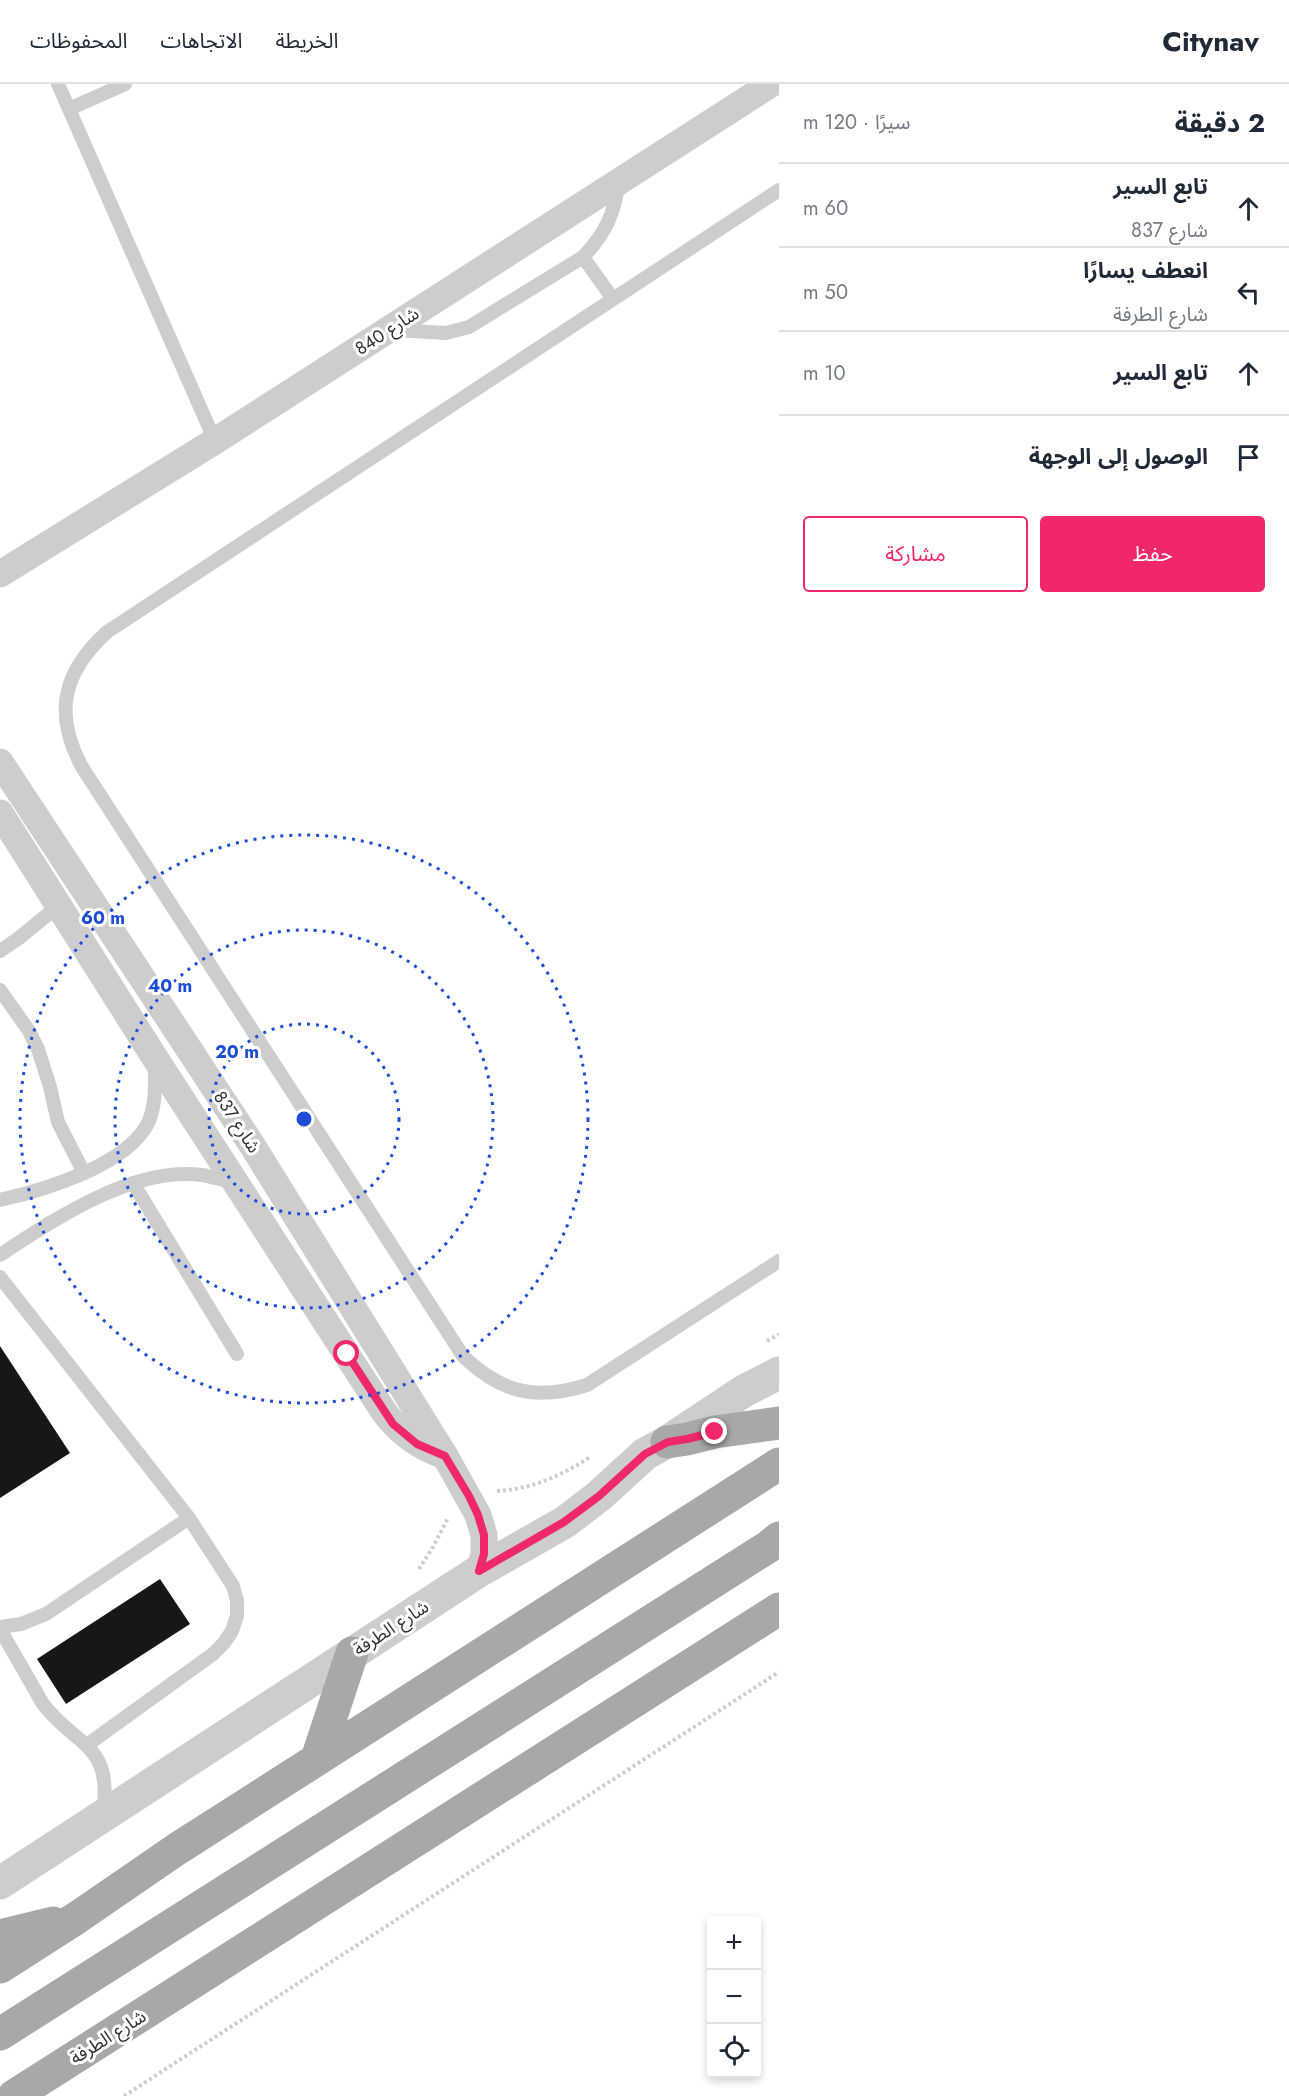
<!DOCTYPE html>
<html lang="ar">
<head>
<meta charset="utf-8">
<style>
  :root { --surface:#fff; --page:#f2f2f3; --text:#1f2937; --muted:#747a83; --line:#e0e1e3; --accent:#f0286a }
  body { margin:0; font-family:Jost,"Noto Sans Arabic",sans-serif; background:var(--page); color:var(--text); direction:rtl }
  .controls { position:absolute; right:18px; bottom:18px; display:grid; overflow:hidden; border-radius:6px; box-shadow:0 3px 9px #0003 }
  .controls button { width:54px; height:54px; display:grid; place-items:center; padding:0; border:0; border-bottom:2px solid var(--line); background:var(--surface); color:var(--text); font:30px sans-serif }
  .stop { position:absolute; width:18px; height:18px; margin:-14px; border:4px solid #f0286a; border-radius:50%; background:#fff }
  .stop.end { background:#f0286a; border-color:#fff; box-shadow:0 2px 6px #0008 }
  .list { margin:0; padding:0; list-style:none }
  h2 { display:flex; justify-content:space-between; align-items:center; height:78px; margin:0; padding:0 24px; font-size:26px }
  h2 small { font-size:20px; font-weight:400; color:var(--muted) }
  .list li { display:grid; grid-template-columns:39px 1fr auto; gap:18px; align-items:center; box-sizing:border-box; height:84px; padding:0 24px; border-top:2px solid var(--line) }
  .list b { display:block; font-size:22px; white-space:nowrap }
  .list p { margin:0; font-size:20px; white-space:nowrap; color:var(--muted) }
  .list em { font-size:20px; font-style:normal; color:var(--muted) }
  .actions { display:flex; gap:12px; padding:18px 24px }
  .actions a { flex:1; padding:14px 0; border:2px solid var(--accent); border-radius:6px; text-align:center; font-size:21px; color:var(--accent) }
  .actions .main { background:var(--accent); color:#fff }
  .icon { flex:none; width:33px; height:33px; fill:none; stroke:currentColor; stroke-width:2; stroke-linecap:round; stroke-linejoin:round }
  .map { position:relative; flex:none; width:779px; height:2012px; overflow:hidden; direction:ltr }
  header { display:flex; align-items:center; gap:36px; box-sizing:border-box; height:84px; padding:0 30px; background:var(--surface); border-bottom:2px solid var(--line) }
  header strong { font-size:28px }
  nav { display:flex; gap:33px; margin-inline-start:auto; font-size:21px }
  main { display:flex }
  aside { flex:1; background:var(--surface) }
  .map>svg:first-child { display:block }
</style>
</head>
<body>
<header>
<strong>Citynav</strong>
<nav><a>الخريطة</a><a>الاتجاهات</a><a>المحفوظات</a></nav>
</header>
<main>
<aside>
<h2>2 دقيقة<small>سيرًا · 120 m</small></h2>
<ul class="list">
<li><svg class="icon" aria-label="ahead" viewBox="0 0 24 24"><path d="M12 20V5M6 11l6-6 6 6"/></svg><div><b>تابع السير</b><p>شارع 837</p></div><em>60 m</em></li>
<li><svg class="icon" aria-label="left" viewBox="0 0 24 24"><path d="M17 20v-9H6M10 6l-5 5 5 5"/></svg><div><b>انعطف يسارًا</b><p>شارع الطرفة</p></div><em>50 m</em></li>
<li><svg class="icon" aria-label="ahead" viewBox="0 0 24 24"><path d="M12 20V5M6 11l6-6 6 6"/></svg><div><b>تابع السير</b></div><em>10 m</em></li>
<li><svg class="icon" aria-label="arrive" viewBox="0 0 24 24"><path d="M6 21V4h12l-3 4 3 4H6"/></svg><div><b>الوصول إلى الوجهة</b></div></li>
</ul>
<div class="actions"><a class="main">حفظ</a><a>مشاركة</a></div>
</aside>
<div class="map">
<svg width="779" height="2012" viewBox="0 0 779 2012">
  <rect width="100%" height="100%" fill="#fff"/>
  <g fill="#171717">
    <path d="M0,1262L70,1369L0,1414Z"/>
    <path d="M160,1495L190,1540L66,1620L37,1575Z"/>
  </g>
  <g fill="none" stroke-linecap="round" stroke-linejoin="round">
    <g stroke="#cdcdcd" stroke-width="4" stroke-dasharray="3 3" stroke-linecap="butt">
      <path d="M767,1257L779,1250"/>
      <path d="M497,1407C532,1405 561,1392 590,1373"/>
      <path d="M419,1485L433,1463L448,1434"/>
      <path d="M124,2012L779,1588"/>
    </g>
    <g stroke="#cdcdcd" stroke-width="14">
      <path d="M58,0L215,357"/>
      <path d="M69,25L125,0"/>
      <path d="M779,106L107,548C63,588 53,629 82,683L463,1272C501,1309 537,1317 587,1301L779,1177"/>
      <path d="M583,173L613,215"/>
      <path d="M394,246L446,249L469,243L583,173C606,149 614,130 619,98"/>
      <path d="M0,867L19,854L58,822"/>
      <path d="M0,906L29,947L38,965L50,1003L58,1038L84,1089"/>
      <path d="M133,1099L237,1270"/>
      <path d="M0,1116C44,1106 129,1081 149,1037C156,1020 155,1000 155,982"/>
      <path d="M0,1171C55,1135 133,1082 202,1091C213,1093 223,1096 234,1098"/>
      <path d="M0,1193L189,1434L233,1502L237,1517V1532L232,1547L224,1559L213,1570L87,1661"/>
      <path d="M0,1543L21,1540L46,1530L189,1434"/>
      <path d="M0,1545L43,1620C77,1664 113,1659 103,1729"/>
    </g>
    <g stroke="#cdcdcd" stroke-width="27">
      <path d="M0,490L215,357L771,0"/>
      <path d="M0,678L252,1061L445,1372L478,1431L484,1451V1470L479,1487"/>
      <path d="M0,729L155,974L384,1328C401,1350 419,1363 445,1372"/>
    </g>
    <path stroke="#cdcdcd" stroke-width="33" d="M0,1799L479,1487L565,1438L599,1412L645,1370L667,1358L744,1307L779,1289"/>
    <g stroke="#a8a8a8" stroke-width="33">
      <path d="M667,1358L687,1355L715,1348L779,1339"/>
      <path d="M317,1675L352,1569"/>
      <path d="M0,1852L53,1839"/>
      <path d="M0,1883L78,1833L177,1765L779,1380"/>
      <path d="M0,1950L768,1463L779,1454"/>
      <path d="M14,2012L779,1525"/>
    </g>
  </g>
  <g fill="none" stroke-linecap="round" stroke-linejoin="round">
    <path stroke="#f0286a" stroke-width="8" d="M347,1270L393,1340L417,1360L445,1372L469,1412L478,1431L484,1451V1470L479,1487L564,1438L599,1412L645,1370L668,1358L687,1355L715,1348"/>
  </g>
  <g fill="none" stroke="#1d4ed8" stroke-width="3" stroke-dasharray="3 6">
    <circle cx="304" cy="1035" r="95"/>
    <circle cx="304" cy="1035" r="189"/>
    <circle cx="304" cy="1035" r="284"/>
  </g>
  <g text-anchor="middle" stroke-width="6" stroke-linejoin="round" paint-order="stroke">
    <g font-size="18" fill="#303030" stroke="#fff">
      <text transform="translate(387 247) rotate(-33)" y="6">شارع 840</text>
      <text transform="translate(237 1038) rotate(57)" y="6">شارع 837</text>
      <text transform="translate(391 1544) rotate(-33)" y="6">شارع الطرفة</text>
      <text transform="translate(108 1953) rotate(-32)" y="6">شارع الطرفة</text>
    </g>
  </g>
  <circle cx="304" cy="1035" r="9" fill="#1d4ed8" stroke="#fff" stroke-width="3"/>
  <g font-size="18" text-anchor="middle" font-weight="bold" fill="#1d4ed8" stroke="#fff" stroke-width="6" stroke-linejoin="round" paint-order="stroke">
    <text x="103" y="840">60 m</text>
    <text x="170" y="908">40 m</text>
    <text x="237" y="974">20 m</text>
  </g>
</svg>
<div class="controls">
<button>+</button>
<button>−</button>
<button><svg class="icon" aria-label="locate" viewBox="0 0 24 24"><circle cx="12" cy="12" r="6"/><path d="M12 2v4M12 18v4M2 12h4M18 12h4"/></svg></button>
</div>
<div class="stop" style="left:347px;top:1270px"></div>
<div class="stop end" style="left:715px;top:1348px"></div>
</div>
</main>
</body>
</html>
